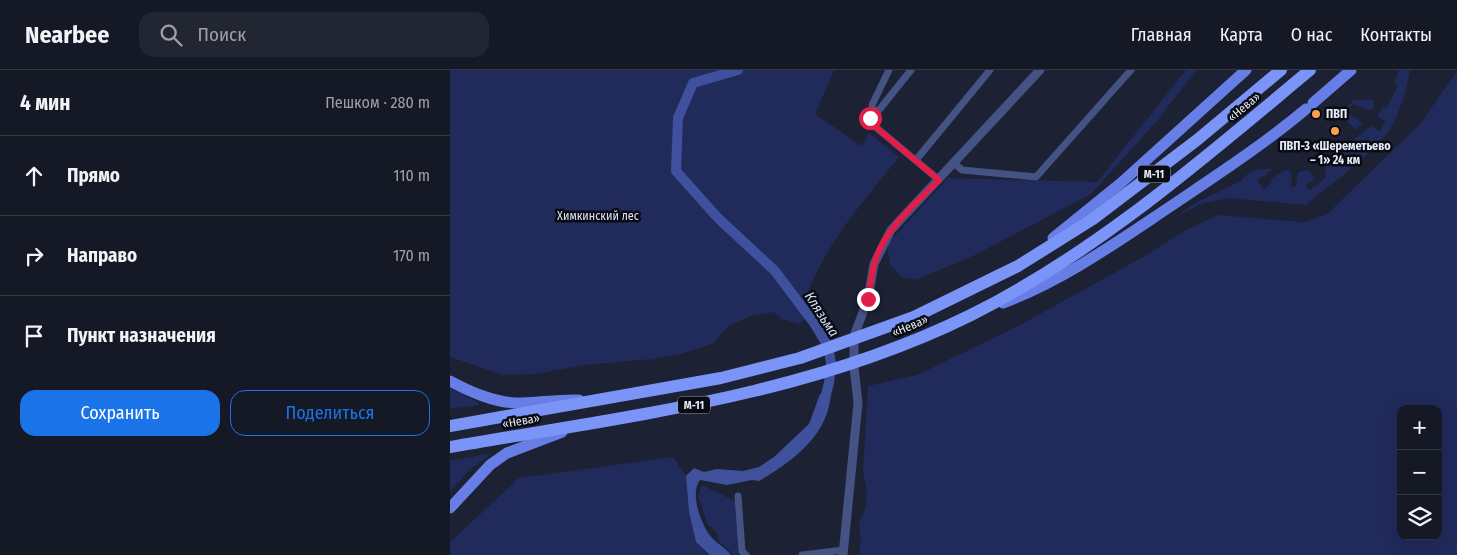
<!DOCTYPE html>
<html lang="ru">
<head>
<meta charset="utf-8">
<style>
  :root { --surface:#151926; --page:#222632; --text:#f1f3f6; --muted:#9da0a7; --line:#343843; --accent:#1a73e8 }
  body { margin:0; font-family:"Fira Sans Condensed",sans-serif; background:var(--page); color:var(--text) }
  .controls { position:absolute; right:15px; bottom:15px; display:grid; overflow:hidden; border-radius:10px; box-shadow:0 5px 20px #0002 }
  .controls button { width:45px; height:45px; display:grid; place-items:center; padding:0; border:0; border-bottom:1px solid var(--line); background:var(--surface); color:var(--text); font:25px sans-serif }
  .stop { position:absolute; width:15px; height:15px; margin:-11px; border:4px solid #e11d48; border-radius:50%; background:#fff }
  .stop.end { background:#e11d48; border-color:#fff; box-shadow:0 1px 5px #0008 }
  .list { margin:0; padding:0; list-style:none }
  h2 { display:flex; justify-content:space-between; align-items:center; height:65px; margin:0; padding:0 20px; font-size:21px }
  h2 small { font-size:16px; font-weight:400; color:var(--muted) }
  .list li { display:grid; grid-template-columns:32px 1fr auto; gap:15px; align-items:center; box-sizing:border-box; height:80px; padding:0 20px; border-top:1px solid var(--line) }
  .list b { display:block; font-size:19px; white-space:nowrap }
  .list em { font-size:16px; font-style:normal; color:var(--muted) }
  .actions { display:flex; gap:10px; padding:15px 20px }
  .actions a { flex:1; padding:11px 0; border:1px solid var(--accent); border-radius:15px; text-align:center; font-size:18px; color:var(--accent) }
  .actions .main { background:var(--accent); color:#fff }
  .icon { flex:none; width:28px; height:28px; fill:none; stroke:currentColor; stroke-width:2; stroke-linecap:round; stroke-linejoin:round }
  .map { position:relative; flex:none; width:1007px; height:485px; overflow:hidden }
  header { display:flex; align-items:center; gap:30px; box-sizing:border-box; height:70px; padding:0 25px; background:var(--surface); border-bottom:1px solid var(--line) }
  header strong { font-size:24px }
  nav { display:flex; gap:28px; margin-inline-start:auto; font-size:18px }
  .search { width:350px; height:45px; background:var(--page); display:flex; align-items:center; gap:12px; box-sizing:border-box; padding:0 18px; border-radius:15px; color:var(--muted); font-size:19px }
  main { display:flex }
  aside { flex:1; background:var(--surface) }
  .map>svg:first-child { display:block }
</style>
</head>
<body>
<header>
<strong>Nearbee</strong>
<div class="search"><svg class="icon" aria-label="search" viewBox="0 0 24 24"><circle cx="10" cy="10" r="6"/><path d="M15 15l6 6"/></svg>Поиск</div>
<nav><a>Главная</a><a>Карта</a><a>О нас</a><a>Контакты</a></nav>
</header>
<main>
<aside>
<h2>4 мин<small>Пешком · 280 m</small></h2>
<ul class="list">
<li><svg class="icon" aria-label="ahead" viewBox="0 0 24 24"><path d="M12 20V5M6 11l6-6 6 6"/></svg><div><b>Прямо</b></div><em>110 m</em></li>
<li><svg class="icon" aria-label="right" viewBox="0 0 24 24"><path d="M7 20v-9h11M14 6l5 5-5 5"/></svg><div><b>Направо</b></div><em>170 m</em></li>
<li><svg class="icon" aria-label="arrive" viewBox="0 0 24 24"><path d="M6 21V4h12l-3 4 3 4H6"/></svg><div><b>Пункт назначения</b></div></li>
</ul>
<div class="actions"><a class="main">Сохранить</a><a>Поделиться</a></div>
</aside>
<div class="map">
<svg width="1007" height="485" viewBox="0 0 1007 485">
  <rect width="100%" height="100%" fill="#1c2133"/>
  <g fill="#202a5b" fill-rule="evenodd">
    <path d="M0,0H384L365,44L412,76L419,63L449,87C416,129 378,170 359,220L367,231L350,254L332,249L323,242L303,245L277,257L264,273L234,283L202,289L135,295L85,304L53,305L0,287Z"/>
    <path d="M736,0H746L708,50L641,124L525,185L466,210L451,207L440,194L437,174L498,108L647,112Z"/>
    <path d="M949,0H960C957,19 950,43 940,59C925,83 878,116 856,135L779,128L754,133L724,147L749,131L791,111C798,100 811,98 823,99L807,111L814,119L821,113L822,108L837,99L842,104L841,117H846L848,102L858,100L865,108L855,116L860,120L876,107L874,95L882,89L891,97L899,90L891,80L921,56L930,61L936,51L927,47L932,38L937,37L948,16L944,12Z"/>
    <path d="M1005,4H1007V485H409L411,469L409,452L416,437L417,420L413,403L418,316L467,305L564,258L695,186L734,161L768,145L853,152L876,145L970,54ZM951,339H988V466H951Z"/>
    <path d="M904,30H923L924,35L921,41L904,34L895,41L913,53L905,60L890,43Z"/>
    <path d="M0,318L28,332L29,335L0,339Z"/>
    <path d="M42,383L19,400L0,422V391Z"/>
    <path d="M223,387L236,406L239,442L246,472L260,485H0V472L69,408Z"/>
    <path d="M252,415L287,432L295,485H284L268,471L267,463L257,453L248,425Z"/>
  </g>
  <path fill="#3f509d" d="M381,322C379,365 343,391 309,411L302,410L277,415L250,410C239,424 252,458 263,469C269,475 276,478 281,485H260L246,472L239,442L236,406L244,398L254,402L267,399L293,401L309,397L324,387L359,354L370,324Z"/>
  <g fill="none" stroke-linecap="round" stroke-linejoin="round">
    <path stroke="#3f509d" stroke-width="10" d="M288,0L243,13L228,48L226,101L268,148L325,201L364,253L378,276L381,293L379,313L373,336"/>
    <g stroke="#455284" stroke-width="7">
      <path d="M439,0L422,35L424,42L429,40L461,0"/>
      <path d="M424,42L420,48L422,54L489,110"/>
      <path d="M466,90L540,0"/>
      <path d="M504,93L512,100L586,107L681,0"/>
      <path d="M288,426L292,481L296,485"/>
      <path d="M352,485L394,480"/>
    </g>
    <path stroke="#455284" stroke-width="9" d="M393,485L408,333L404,297V266L418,229L424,194L441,160L590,0"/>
    <g stroke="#677ee6" stroke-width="11">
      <path d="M863,33L901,0"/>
      <path d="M603,168L671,113L796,0"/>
      <path d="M553,233C614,210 667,172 721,136C767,105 813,75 856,39"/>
      <path d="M0,311C21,322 43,332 66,333C87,333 108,329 129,330"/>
      <path d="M0,438L40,395L57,383L112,362"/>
    </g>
    <g stroke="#7b94f7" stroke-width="12">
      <path d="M0,356L271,308L350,288L464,247L568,196L643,149L747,70L831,0"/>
      <path d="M0,377C178,346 357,326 521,245C647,182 753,89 860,0"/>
    </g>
  </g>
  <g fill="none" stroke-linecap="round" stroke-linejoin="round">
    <path stroke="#e11d48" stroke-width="6" d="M418,229C420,218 421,206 424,195C432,161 465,134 489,110L422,54L420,48"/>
  </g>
  <g fill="#f8a04b" stroke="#090b13" stroke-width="2">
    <circle cx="866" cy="44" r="5"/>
    <circle cx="885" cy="61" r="5"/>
  </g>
  <g text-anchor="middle" stroke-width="5" stroke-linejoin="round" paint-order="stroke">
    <g fill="#090b13" stroke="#a4a8b3" stroke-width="1">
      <rect x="688" y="95.5" width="32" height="17" rx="4"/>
      <rect x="228" y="326.5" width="32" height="17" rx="4"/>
    </g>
    <g font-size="11" font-weight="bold" fill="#e7ebf7">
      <text x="704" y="108">М-11</text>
      <text x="244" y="339">М-11</text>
    </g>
    <g font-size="12" fill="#e7ebf7" stroke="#090b13">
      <text transform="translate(794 37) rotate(-40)" y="4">«Нева»</text>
      <text transform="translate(460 256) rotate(-23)" y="4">«Нева»</text>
      <text transform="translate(71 351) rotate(-10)" y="4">«Нева»</text>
    </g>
    <g font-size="12" font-weight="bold" fill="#e7ebf7" stroke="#090b13" text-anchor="start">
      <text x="876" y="48">ПВП</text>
      <text x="885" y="80" text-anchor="middle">ПВП-3 «Шереметьево<tspan x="885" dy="14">– 1» 24 км</tspan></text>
    </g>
    <g font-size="12" fill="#dae1f7" stroke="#090b13">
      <text x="148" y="150">Химкинский лес</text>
    </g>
    <g font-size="14" font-style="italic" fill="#d5dcf2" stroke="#090b13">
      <text transform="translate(372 244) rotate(57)" y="5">Клязьма</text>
    </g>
  </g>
</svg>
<div class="controls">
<button>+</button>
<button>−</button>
<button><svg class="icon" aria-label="layers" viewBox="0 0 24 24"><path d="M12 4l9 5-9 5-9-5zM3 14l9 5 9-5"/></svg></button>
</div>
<div class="stop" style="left:420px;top:48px"></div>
<div class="stop end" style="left:418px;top:229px"></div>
</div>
</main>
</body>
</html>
